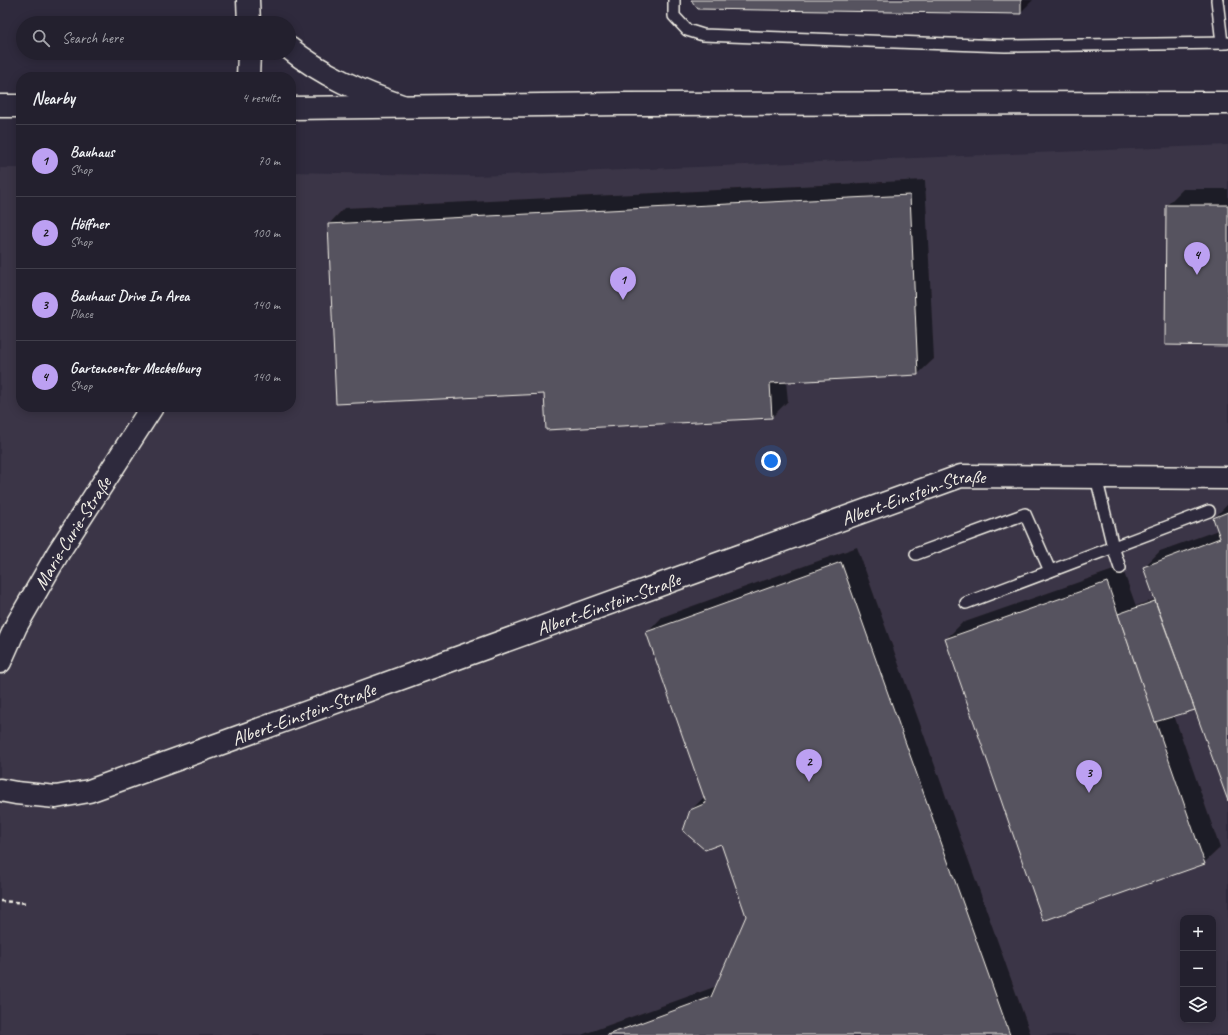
<!DOCTYPE html>
<html lang="en">
<head>
<meta charset="utf-8">
<style>
  :root { --surface:#23202e; --page:#2f2d3a; --text:#f1f3f6; --muted:#a3a3aa; --line:#403e4a; --accent:#bca0f2 }
  body { margin:0; font-family:Caveat,sans-serif; background:var(--page); color:var(--text) }
  .controls { position:absolute; right:12px; bottom:12px; display:grid; overflow:hidden; border-radius:8px; box-shadow:0 2px 10px #0003 }
  .controls button { width:36px; height:36px; display:grid; place-items:center; padding:0; border:0; border-bottom:1px solid var(--line); background:var(--surface); color:var(--text); font:20px sans-serif }
  .you { position:absolute; left:771px; top:461px; width:14px; height:14px; margin:-10px; border:3px solid #fff; border-radius:50%; background:#1a73e8; box-shadow:0 0 0 6px #1a73e833 }
  .badge { display:grid; place-items:center; width:26px; height:26px; border-radius:50%; background:var(--accent); color:#111; font-size:13px; font-weight:700 }
  .pin { position:absolute; translate:-50% -33px; filter:drop-shadow(0 1px 2px #0008) }
  .pin::after { content:''; position:absolute; top:21px; width:14px; height:12px; background:inherit; clip-path:polygon(0 0,100% 0,50% 100%) }
  .list { margin:0; padding:0; list-style:none }
  h2 { display:flex; justify-content:space-between; align-items:center; height:52px; margin:0; padding:0 16px; font-size:17px }
  h2 small { font-size:13px; font-weight:400; color:var(--muted) }
  .list li { display:grid; grid-template-columns:26px 1fr auto; gap:12px; align-items:center; box-sizing:border-box; height:72px; padding:0 16px; border-top:1px solid var(--line) }
  .list b { display:block; font-size:15px; white-space:nowrap }
  .list p { margin:0; font-size:13px; white-space:nowrap; color:var(--muted) }
  .list em { font-size:13px; font-style:normal; color:var(--muted) }
  .icon { flex:none; width:22px; height:22px; fill:none; stroke:currentColor; stroke-width:2; stroke-linecap:round; stroke-linejoin:round }
  .map { position:relative; flex:none; width:1228px; height:1035px; overflow:hidden }
  .search { position:absolute; background:var(--surface); box-shadow:0 2px 10px #0003; left:16px; top:16px; width:280px; height:44px; display:flex; align-items:center; gap:10px; box-sizing:border-box; padding:0 14px; border-radius:22px; color:var(--muted); font-size:15px }
  .panel { position:absolute; background:var(--surface); box-shadow:0 2px 10px #0003; left:16px; top:72px; width:280px; height:340px; border-radius:16px }
  .map>svg:first-child { display:block }
</style>
</head>
<body>
<div class="map">
<svg width="1228" height="1035" viewBox="0 0 1228 1035">
  <rect width="100%" height="100%" fill="#2f2a3d"/>
  <filter id="ink" filterUnits="userSpaceOnUse"><feTurbulence type="fractalNoise" baseFrequency=".025" numOctaves="2"/><feDisplacementMap in="SourceGraphic" scale="8" xChannelSelector="R" yChannelSelector="G"/><feConvolveMatrix kernelMatrix="1 2 1 2 8 2 1 2 1" color-interpolation-filters="sRGB"/></filter>
  <g filter="url(#ink)">
    <path fill="#3b3647" fill-rule="evenodd" d="M1228,145V1035H0V168H21V407H291V172L476,176ZM1183,918H1213V1020H1183Z"/>
    <g fill="#0007">
      <path d="M692,0H1033L1020,13Z"/>
      <path d="M925,180L934,359L918,374L786,381L788,401L772,417L545,393L329,224L344,208Z"/>
      <path d="M1183,189H1228V345L1166,344L1167,205Z"/>
      <path d="M1228,504V797L1195,708L1174,715L1220,848L1204,863L946,639L962,623L1122,567L1136,606L1155,599L1144,567L1160,551L1218,530L1214,518Z"/>
      <path d="M857,547L1031,1035H581L717,986L747,916L721,843L691,810L705,796L647,633L662,617Z"/>
    </g>
    <g fill="#56525f" stroke="#f4f1e8">
      <path d="M691,0H1021V14L698,9Z"/>
      <path d="M910,195L918,375L770,383L772,418L546,430L544,394L336,404L328,224Z"/>
      <path d="M1166,205H1228V346L1165,345Z"/>
      <path d="M1228,512V801L1143,567L1220,538L1213,518Z"/>
      <path d="M841,562L1010,1035H607L711,997L746,916L721,844L705,850L683,831L690,810L706,803L646,632Z"/>
      <path d="M1107,582L1205,864L1043,921L945,639Z"/>
      <path d="M1155,601L1195,710L1155,722L1118,614Z"/>
    </g>
    <g fill="none" stroke-linecap="round" stroke-linejoin="round">
      <g stroke="#f4f1e8" stroke-width="14">
        <g id="service">
          <path d="M674,0V16L687,30L703,35L1005,46L1228,43"/>
          <path d="M1217,0L1222,43"/>
          <path d="M1096,477L1113,547L1120,568"/>
          <path d="M916,554L1025,514L1050,571"/>
          <path d="M966,603L1209,511"/>
        </g>
      </g>
      <g stroke="#f4f1e8" stroke-width="25">
        <g id="minor">
          <path id="s1" d="M0,790L16,793L56,797L89,791L961,476L1228,478"/>
        </g>
      </g>
      <g stroke="#f4f1e8" stroke-width="25">
        <g id="tertiary">
          <path d="M248,0L249,23"/>
          <path d="M289,48C322,75 362,92 402,106"/>
          <path d="M248,77L249,53"/>
        </g>
      </g>
      <g stroke="#f4f1e8" stroke-width="25">
        <g id="secondary">
          <path d="M0,106H21"/>
          <path d="M291,108L620,104L1228,103"/>
          <path id="s2" d="M0,662L16,626L58,553L152,407"/>
        </g>
      </g>
      <path stroke="#f4f1e8" stroke-width="2.5" stroke-dasharray="4 3" stroke-linecap="butt" d="M0,901L27,903"/>
      <use href="#service" stroke="#2f2a3d" stroke-width="11"/>
      <use href="#minor" stroke="#2f2a3d" stroke-width="22"/>
      <use href="#tertiary" stroke="#2f2a3d" stroke-width="22"/>
      <use href="#secondary" stroke="#2f2a3d" stroke-width="22"/>
    </g>
  </g>
  <g text-anchor="middle" stroke-width="3" stroke-linejoin="round" paint-order="stroke">
    <g font-size="19" fill="#f4f1e8" stroke="#2f2a3d">
      <text dy="7" stroke="none"><textPath href="#s1" startOffset="966">Albert-Einstein-Straße</textPath></text>
      <text dy="7" stroke="none"><textPath href="#s2" startOffset="148">Marie-Curie-Straße</textPath></text>
      <text dy="7" stroke="none"><textPath href="#s1" startOffset="642">Albert-Einstein-Straße</textPath></text>
      <text dy="7" stroke="none"><textPath href="#s1" startOffset="318">Albert-Einstein-Straße</textPath></text>
    </g>
  </g>
</svg>
<div class="controls">
<button>+</button>
<button>−</button>
<button><svg class="icon" aria-label="layers" viewBox="0 0 24 24"><path d="M12 4l9 5-9 5-9-5zM3 14l9 5 9-5"/></svg></button>
</div>
<div class="you"></div>
<div class="pin badge" style="left:623px;top:300px">1</div>
<div class="pin badge" style="left:809px;top:782px">2</div>
<div class="pin badge" style="left:1089px;top:793px">3</div>
<div class="pin badge" style="left:1197px;top:275px">4</div>
<div class="search"><svg class="icon" aria-label="search" viewBox="0 0 24 24"><circle cx="10" cy="10" r="6"/><path d="M15 15l6 6"/></svg>Search here</div>
<section class="panel">
<h2>Nearby<small>4 results</small></h2>
<ul class="list">
<li><span class="badge">1</span><div><b>Bauhaus</b><p>Shop</p></div><em>70 m</em></li>
<li><span class="badge">2</span><div><b>Höffner</b><p>Shop</p></div><em>100 m</em></li>
<li><span class="badge">3</span><div><b>Bauhaus Drive In Area</b><p>Place</p></div><em>140 m</em></li>
<li><span class="badge">4</span><div><b>Gartencenter Meckelburg</b><p>Shop</p></div><em>140 m</em></li>
</ul>
</section>
</div>
</body>
</html>
